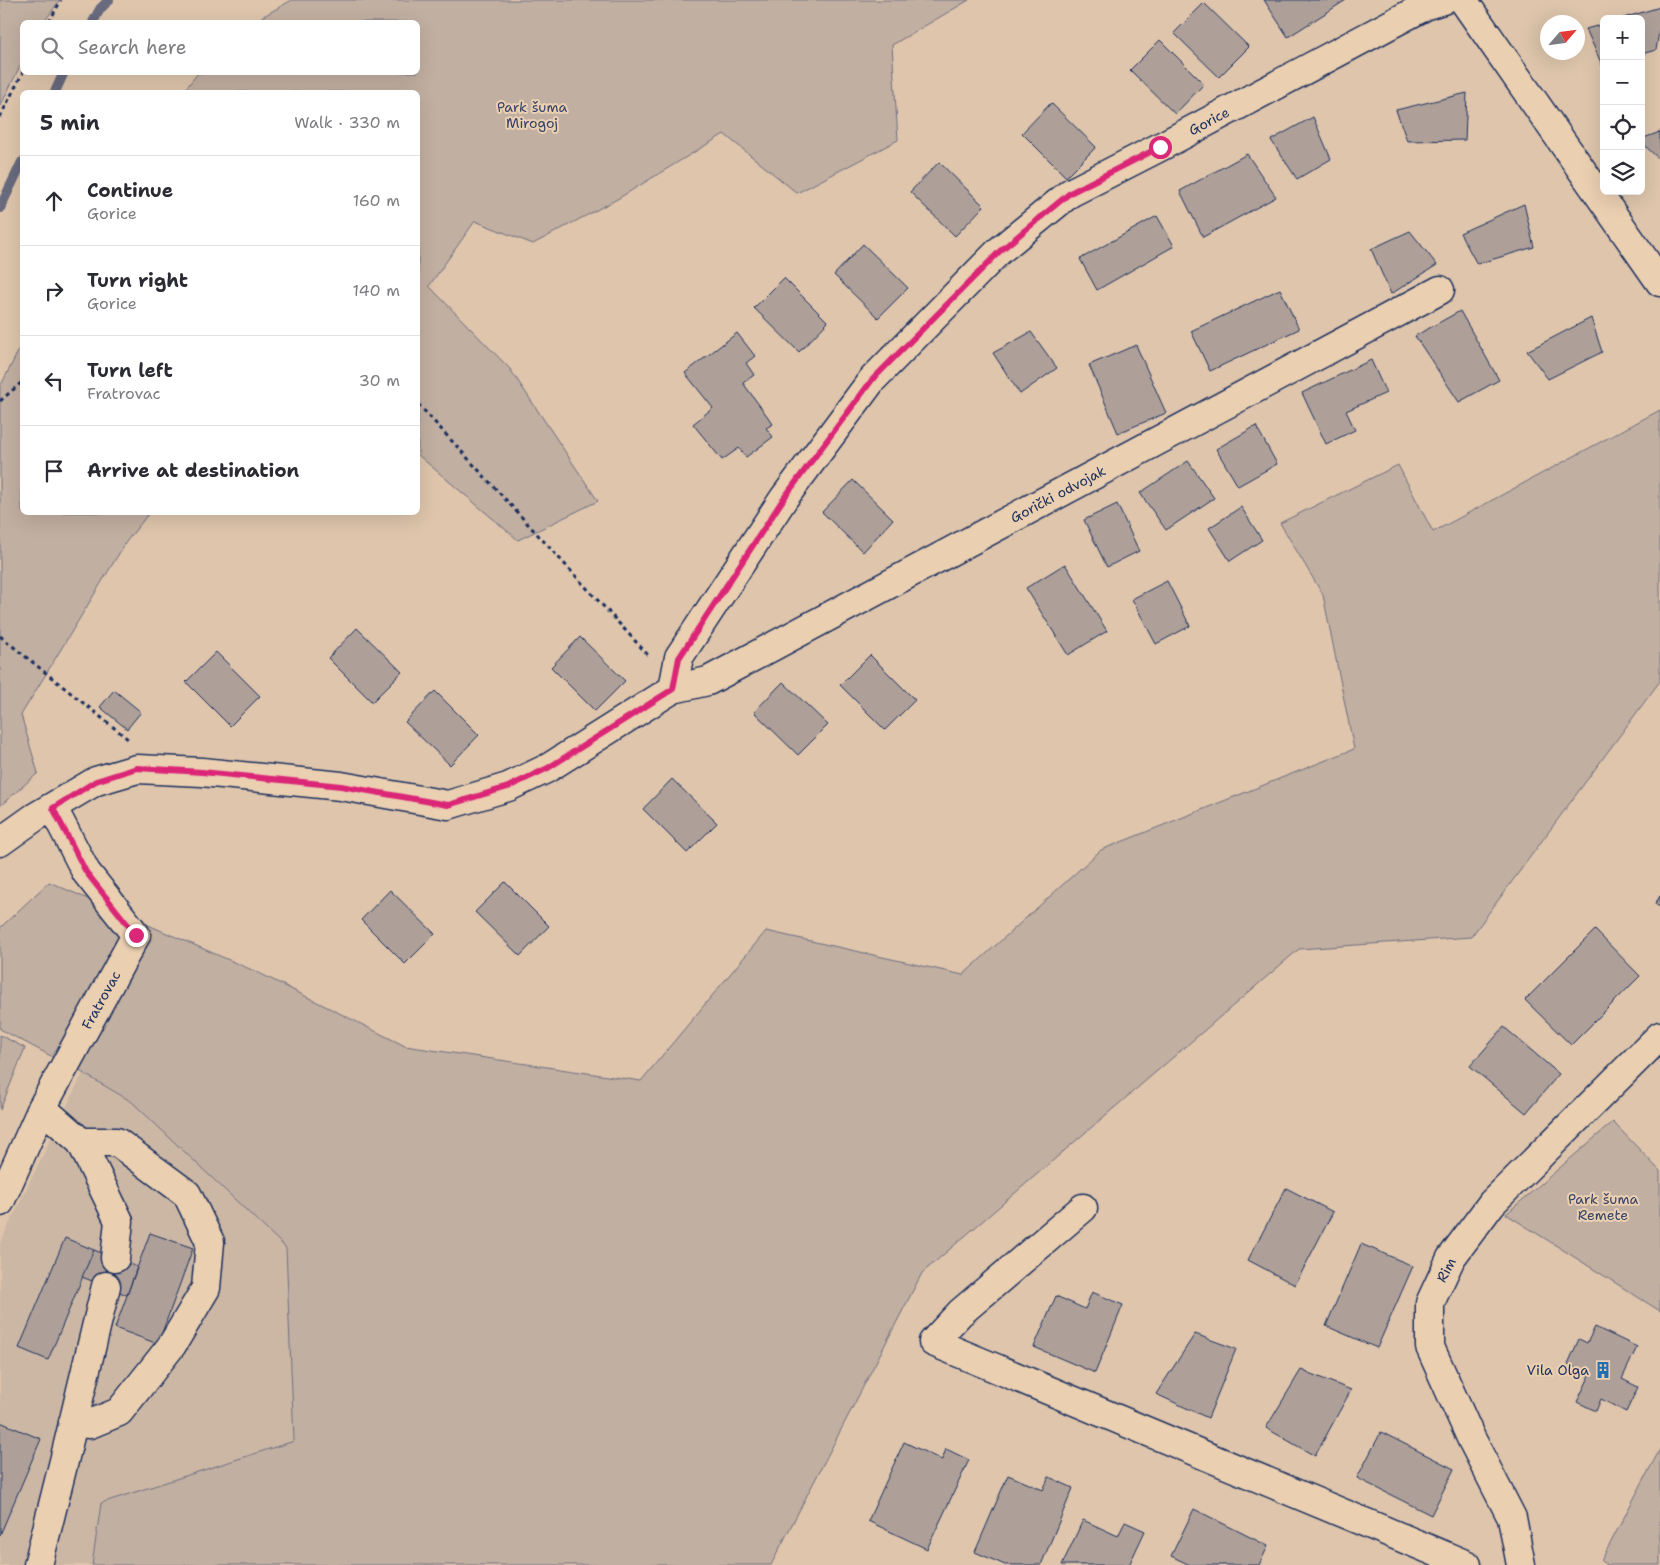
<!DOCTYPE html>
<html lang="en">
<head>
<meta charset="utf-8">
<style>
  :root { --surface:#fff; --page:#f2f2f3; --text:#2b2b33; --muted:#7c7c81; --line:#e1e1e2 }
  body { margin:0; font-family:"Shantell Sans",sans-serif; background:var(--page); color:var(--text) }
  .controls { position:absolute; right:15px; top:15px; display:grid; overflow:hidden; border-radius:8px; box-shadow:0 5px 20px #0002 }
  .controls button { width:45px; height:45px; display:grid; place-items:center; padding:0; border:0; border-bottom:1px solid var(--line); background:var(--surface); color:var(--text); font:25px sans-serif }
  .compass { position:absolute; left:1540px; top:15px; width:45px; height:45px; border-radius:50%; background:var(--surface); box-shadow:0 5px 20px #0002; rotate:62deg }
  .stop { position:absolute; width:15px; height:15px; margin:-11px; border:4px solid #db2777; border-radius:50%; background:#fff }
  .stop.end { background:#db2777; border-color:#fff; box-shadow:0 1px 5px #0008 }
  .list { margin:0; padding:0; list-style:none }
  h2 { display:flex; justify-content:space-between; align-items:center; height:65px; margin:0; padding:0 20px; font-size:21px }
  h2 small { font-size:16px; font-weight:400; color:var(--muted) }
  .list li { display:grid; grid-template-columns:32px 1fr auto; gap:15px; align-items:center; box-sizing:border-box; height:90px; padding:0 20px; border-top:1px solid var(--line) }
  .list b { display:block; font-size:19px; white-space:nowrap }
  .list p { margin:0; font-size:16px; white-space:nowrap; color:var(--muted) }
  .list em { font-size:16px; font-style:normal; color:var(--muted) }
  .icon { flex:none; width:28px; height:28px; fill:none; stroke:currentColor; stroke-width:2; stroke-linecap:round; stroke-linejoin:round }
  .map { position:relative; flex:none; width:1660px; height:1565px; overflow:hidden }
  .search { position:absolute; background:var(--surface); box-shadow:0 5px 20px #0002; left:20px; top:20px; width:400px; height:55px; display:flex; align-items:center; gap:12px; box-sizing:border-box; padding:0 18px; border-radius:8px; color:var(--muted); font-size:19px }
  .panel { position:absolute; background:var(--surface); box-shadow:0 5px 20px #0002; left:20px; top:90px; width:400px; height:425px; border-radius:8px }
  .map>svg:first-child { display:block }
</style>
</head>
<body>
<div class="map">
<svg width="1660" height="1565" viewBox="0 0 1660 1565">
  <rect width="100%" height="100%" fill="#dec5ac"/>
  <filter id="ink" filterUnits="userSpaceOnUse"><feTurbulence type="fractalNoise" baseFrequency=".02" numOctaves="2"/><feDisplacementMap in="SourceGraphic" scale="10" xChannelSelector="R" yChannelSelector="G"/><feConvolveMatrix kernelMatrix="1 2 1 2 8 2 1 2 1" color-interpolation-filters="sRGB"/></filter>
  <g filter="url(#ink)">
    <path fill="#ccb7a5" d="M83,1073L132,1102L286,1248L294,1441L101,1503L92,1565H0V1243Z"/>
    <g fill="#c1afa1" stroke="#6e6f80">
      <path d="M0,0H60L44,22H22V62L0,107Z"/>
      <path d="M292,0H969L892,45L898,140L797,193L724,134L619,198L533,244L475,221L429,286L510,369L598,501L518,540L418,455V92H183L198,73L418,72V22H253Z"/>
      <path d="M22,344V512L149,513L126,542L21,715L38,773L0,806V387Z"/>
      <path d="M1660,410V681L1471,937L1299,949L922,1273L771,1565H92L101,1503L294,1441L286,1248L132,1102L83,1073L0,1029V928L49,882L259,973L405,1046L641,1081L766,931L963,975L1101,850L1354,749L1323,595L1280,523L1398,465L1433,532Z"/>
      <path d="M0,1035L25,1048L0,1110Z"/>
      <path d="M1613,1122L1660,1171V1311L1506,1214Z"/>
      <path d="M1660,1449V1565H1607L1601,1561Z"/>
    </g>
    <g fill="none" stroke-linecap="round" stroke-linejoin="round">
      <g stroke="#686a7d" stroke-width="10">
        <path d="M93,22L100,9L109,0"/>
        <path d="M55,92L64,72"/>
        <path d="M0,208L22,162"/>
      </g>
    </g>
    <g fill="#aea099" stroke="#1b2f5e">
      <path d="M1264,0H1346L1288,37Z"/>
      <path d="M1204,3L1249,47L1219,77L1174,33Z"/>
      <path d="M1660,7V26L1656,50L1641,54V19H1620Z"/>
      <path d="M1604,24V64L1602,65L1586,29Z"/>
      <path d="M1160,40L1204,84L1175,114L1130,70Z"/>
      <path d="M1467,93L1465,140L1407,141L1396,110Z"/>
      <path d="M1051,103L1096,147L1066,177L1022,133Z"/>
      <path d="M1313,117L1331,159L1297,179L1271,140Z"/>
      <path d="M1660,132V160L1641,142V139Z"/>
      <path d="M1247,154L1276,197L1203,237L1180,191Z"/>
      <path d="M939,162L984,206L955,236L910,192Z"/>
      <path d="M1524,204L1534,247L1477,264L1460,233Z"/>
      <path d="M1157,216L1174,246L1097,290L1080,259Z"/>
      <path d="M1410,231L1437,265L1391,294L1371,249Z"/>
      <path d="M863,244L908,288L878,318L834,275Z"/>
      <path d="M784,278L828,322L799,352L754,308Z"/>
      <path d="M1280,289L1299,329L1210,371L1191,331Z"/>
      <path d="M1460,311L1499,380L1459,402L1415,336Z"/>
      <path d="M1591,318L1602,352L1548,379L1527,351Z"/>
      <path d="M1031,332L1057,368L1020,394L993,353Z"/>
      <path d="M737,333L755,356L746,363L754,375L743,383L773,424L766,428L773,437L746,457L739,448L722,460L693,424L713,408L685,373Z"/>
      <path d="M1136,345L1166,413L1118,433L1089,365Z"/>
      <path d="M1371,360L1386,393L1346,411L1355,430L1326,444L1302,393Z"/>
      <path d="M1256,426L1277,464L1238,486L1216,449Z"/>
      <path d="M1188,461L1214,498L1166,530L1140,493Z"/>
      <path d="M853,480L893,519L863,552L822,512Z"/>
      <path d="M1117,504L1139,551L1107,567L1084,520Z"/>
      <path d="M1241,507L1262,540L1230,561L1209,528Z"/>
      <path d="M1065,564L1107,631L1068,655L1026,588Z"/>
      <path d="M1167,581L1190,626L1156,644L1132,599Z"/>
      <path d="M357,628L402,672L372,702L328,658Z"/>
      <path d="M580,637L625,681L595,711L551,667Z"/>
      <path d="M216,652L260,696L230,726L186,682Z"/>
      <path d="M870,655L915,700L885,730L840,685Z"/>
      <path d="M783,682L828,725L798,755L754,712Z"/>
      <path d="M114,690L141,712L127,729L100,707Z"/>
      <path d="M435,691L479,735L450,765L405,722Z"/>
      <path d="M672,779L717,823L687,853L643,809Z"/>
      <path d="M505,882L549,926L520,956L475,912Z"/>
      <path d="M390,890L435,934L405,964L361,920Z"/>
      <path d="M1660,896V907L1655,904Z"/>
      <path d="M1595,930L1640,976L1571,1045L1525,1000Z"/>
      <path d="M1504,1027L1559,1074L1526,1113L1470,1066Z"/>
      <path d="M1286,1188L1333,1212L1295,1285L1248,1260Z"/>
      <path d="M150,1233L193,1248L158,1344L115,1328Z"/>
      <path d="M65,1238L94,1250L48,1360L19,1348Z"/>
      <path d="M1361,1244L1413,1266L1377,1348L1326,1326Z"/>
      <path d="M94,1250L137,1267L127,1295L82,1277Z"/>
      <path d="M1092,1292L1123,1305L1095,1373L1034,1347L1056,1296L1085,1309Z"/>
      <path d="M1595,1327L1637,1347L1622,1379L1638,1387L1626,1412L1601,1399L1596,1411L1577,1402L1590,1375L1568,1364L1579,1339L1587,1343Z"/>
      <path d="M1195,1334L1236,1349L1208,1418L1156,1394Z"/>
      <path d="M1301,1370L1351,1390L1315,1456L1266,1428Z"/>
      <path d="M0,1422L41,1439L0,1535Z"/>
      <path d="M1381,1432L1454,1469L1431,1515L1357,1478Z"/>
      <path d="M904,1442L942,1460L946,1449L969,1460L927,1549L868,1521Z"/>
      <path d="M1008,1475L1043,1490L1049,1477L1073,1488L1041,1565H1005L975,1552Z"/>
      <path d="M1194,1509L1268,1546L1259,1565H1190L1171,1556Z"/>
      <path d="M1083,1520L1118,1536L1125,1522L1145,1531L1129,1565H1062Z"/>
    </g>
    <g fill="none" stroke-linecap="round" stroke-linejoin="round">
      <g stroke="#1b2f5e" stroke-width="31">
        <g id="minor">
          <path d="M1463,0L1660,282"/>
          <path d="M673,689L708,681L1440,290"/>
          <path d="M0,842L35,817L96,781L137,769L202,772L341,786L448,805L508,787L548,768L673,689L679,657L784,498L872,380L999,251L1070,193L1160,147L1427,5L1443,0"/>
          <path d="M42,1108L81,1142L119,1221L115,1258"/>
          <path d="M0,1202L42,1108L136,935L86,872L53,808"/>
          <path d="M1083,1208L960,1313L933,1342L1467,1565"/>
          <path d="M73,1423L90,1424L119,1412L172,1345L206,1288L210,1242L187,1194L117,1142H81"/>
          <path d="M38,1565L64,1461L106,1286"/>
          <path d="M1521,1565L1512,1518L1471,1438L1430,1347V1303L1451,1258L1492,1203L1660,1036"/>
        </g>
      </g>
      <g stroke="#1b2f5e" stroke-width="3" stroke-dasharray="4 4" stroke-linecap="butt">
        <path d="M49,22L61,0"/>
        <path d="M0,117L23,72"/>
        <path d="M0,401L22,382"/>
        <path d="M418,404L648,655"/>
        <path d="M0,636L128,739"/>
      </g>
      <use href="#minor" stroke="#eacfb1" stroke-width="28"/>
    </g>
  </g>
  <g fill="none" stroke-linecap="round" stroke-linejoin="round" filter="url(#ink)">
    <path stroke="#db2777" stroke-width="6" d="M136,935L86,872L53,808L96,781L137,768L202,772L341,786L448,805L508,787L548,768L673,689L679,658L784,498L872,380L1000,251L1070,193L1160,147"/>
  </g>
  <defs>
    <g id="building-bare" transform="scale(1.35)"><path d="M-4-6H4V6H1V3H-1V6H-4ZM-2.5-4.3h1.7v1.8h-1.7ZM.8-4.3h1.7v1.8H.8ZM-2.5-1h1.7V.8h-1.7ZM.8-1h1.7V.8H.8Z" fill="#1f6fb2" stroke="#eacfb1" stroke-width="2.5" paint-order="stroke"/></g>
  </defs>
  <g fill-rule="evenodd">
    <use href="#building-bare" x="1603" y="1370"/>
  </g>
  <g text-anchor="middle" stroke-width="4" stroke-linejoin="round" paint-order="stroke">
    <g font-size="14" fill="#344268" stroke="#eacfb1">
      <text x="532" y="112">Park šuma<tspan x="532" dy="16">Mirogoj</tspan></text>
      <text x="1603" y="1204">Park šuma<tspan x="1603" dy="16">Remete</tspan></text>
    </g>
    <g font-size="14" fill="#1b2f5e" stroke="#eacfb1">
      <text transform="translate(1209 121) rotate(-28)" y="5">Gorice</text>
      <text transform="translate(1058 494) rotate(-28)" y="5">Gorički odvojak</text>
      <text transform="translate(101 1000) rotate(-61)" y="5">Fratrovac</text>
      <text transform="translate(1446 1270) rotate(-62)" y="5">Rim</text>
    </g>
    <g font-size="14" fill="#1b2f5e" stroke="#eacfb1" text-anchor="end">
      <text x="1589" y="1375">Vila Olga</text>
    </g>
  </g>
</svg>
<div class="controls">
<button>+</button>
<button>−</button>
<button><svg class="icon" aria-label="locate" viewBox="0 0 24 24"><circle cx="12" cy="12" r="6"/><path d="M12 2v4M12 18v4M2 12h4M18 12h4"/></svg></button>
<button><svg class="icon" aria-label="layers" viewBox="0 0 24 24"><path d="M12 4l9 5-9 5-9-5zM3 14l9 5 9-5"/></svg></button>
</div>
<svg class="compass" viewBox="-18 -18 36 36"><path d="M0-13l5 13h-10z" fill="#e53935"/><path d="M0 13l5-13h-10z" fill="#7c7c81"/></svg>
<div class="stop" style="left:1160px;top:147px"></div>
<div class="stop end" style="left:136px;top:935px"></div>
<div class="search"><svg class="icon" aria-label="search" viewBox="0 0 24 24"><circle cx="10" cy="10" r="6"/><path d="M15 15l6 6"/></svg>Search here</div>
<section class="panel">
<h2>5 min<small>Walk · 330 m</small></h2>
<ul class="list">
<li><svg class="icon" aria-label="ahead" viewBox="0 0 24 24"><path d="M12 20V5M6 11l6-6 6 6"/></svg><div><b>Continue</b><p>Gorice</p></div><em>160 m</em></li>
<li><svg class="icon" aria-label="right" viewBox="0 0 24 24"><path d="M7 20v-9h11M14 6l5 5-5 5"/></svg><div><b>Turn right</b><p>Gorice</p></div><em>140 m</em></li>
<li><svg class="icon" aria-label="left" viewBox="0 0 24 24"><path d="M17 20v-9H6M10 6l-5 5 5 5"/></svg><div><b>Turn left</b><p>Fratrovac</p></div><em>30 m</em></li>
<li><svg class="icon" aria-label="arrive" viewBox="0 0 24 24"><path d="M6 21V4h12l-3 4 3 4H6"/></svg><div><b>Arrive at destination</b></div></li>
</ul>
</section>
</div>
</body>
</html>
